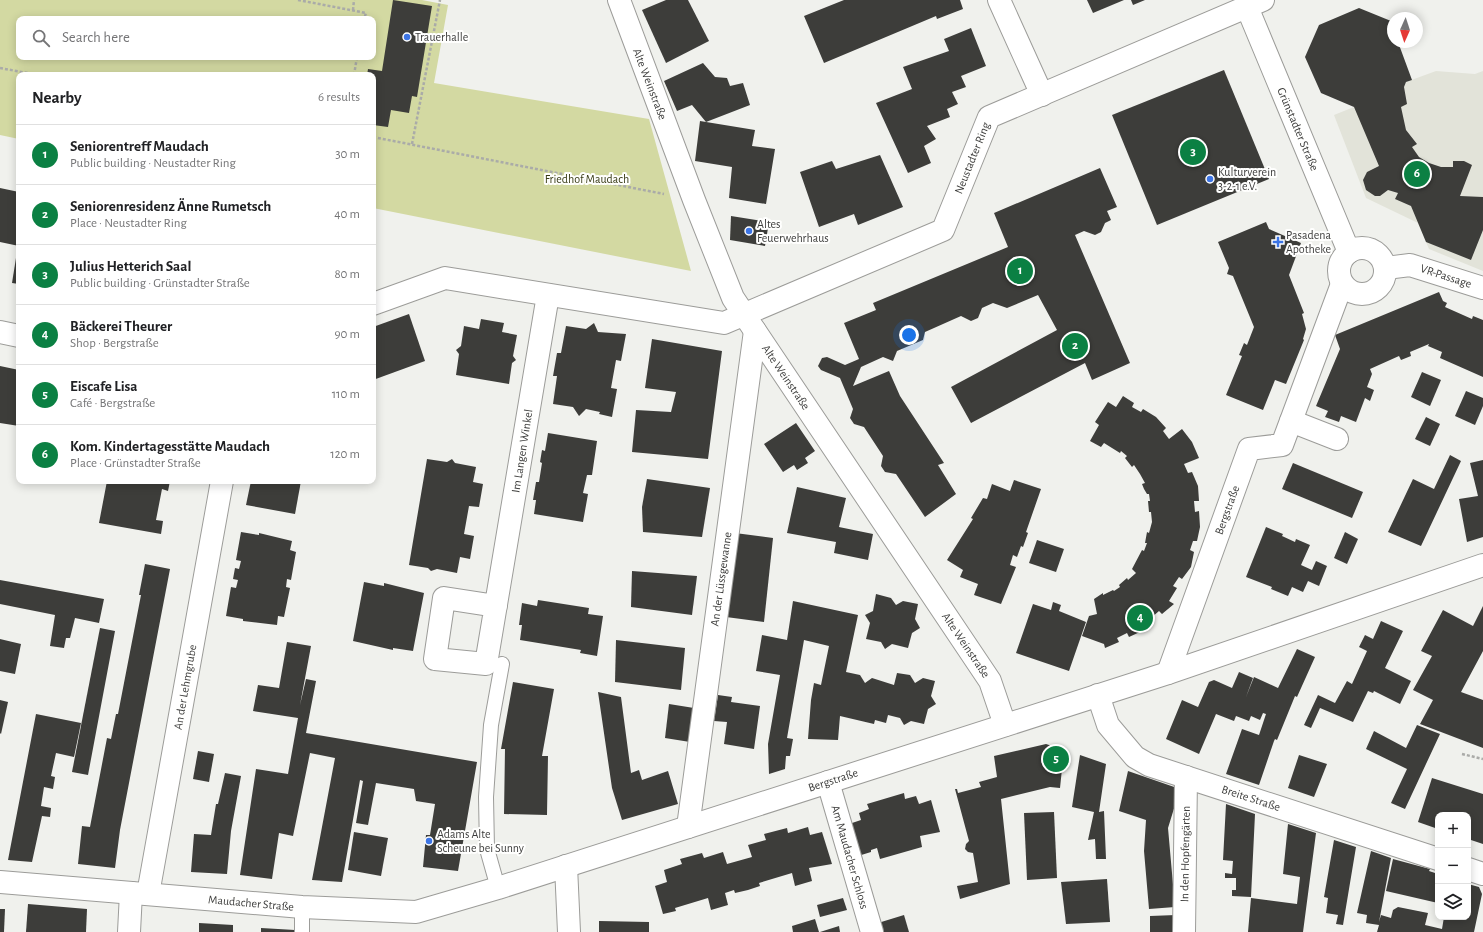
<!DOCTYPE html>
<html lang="en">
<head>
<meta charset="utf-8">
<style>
  :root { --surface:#fff; --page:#f6f6f6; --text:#202124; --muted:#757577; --line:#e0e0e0; --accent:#0b8043 }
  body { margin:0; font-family:"Alegreya Sans",sans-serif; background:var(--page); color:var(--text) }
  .controls { position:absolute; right:12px; bottom:12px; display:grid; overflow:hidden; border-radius:8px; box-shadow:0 2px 10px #0003 }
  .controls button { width:36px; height:36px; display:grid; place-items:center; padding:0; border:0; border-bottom:1px solid var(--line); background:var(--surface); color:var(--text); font:20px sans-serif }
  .compass { position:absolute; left:1387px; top:12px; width:36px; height:36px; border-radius:50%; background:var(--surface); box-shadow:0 2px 10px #0003; rotate:183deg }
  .you { position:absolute; left:909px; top:335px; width:14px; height:14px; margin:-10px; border:3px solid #fff; border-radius:50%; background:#1a73e8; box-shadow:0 0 0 6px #1a73e833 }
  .badge { display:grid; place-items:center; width:26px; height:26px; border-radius:50%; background:var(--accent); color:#fff; font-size:13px; font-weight:700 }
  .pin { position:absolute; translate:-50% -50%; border:2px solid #fff; box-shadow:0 1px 4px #0006 }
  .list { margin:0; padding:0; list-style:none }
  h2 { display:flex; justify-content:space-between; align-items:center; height:52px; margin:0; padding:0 16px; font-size:17px }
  h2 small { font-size:13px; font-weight:400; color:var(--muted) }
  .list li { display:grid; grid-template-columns:26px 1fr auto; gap:12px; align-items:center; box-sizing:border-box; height:60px; padding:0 16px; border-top:1px solid var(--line) }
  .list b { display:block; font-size:15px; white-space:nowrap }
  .list p { margin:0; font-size:13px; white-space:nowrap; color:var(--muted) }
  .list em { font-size:13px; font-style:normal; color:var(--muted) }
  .icon { flex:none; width:22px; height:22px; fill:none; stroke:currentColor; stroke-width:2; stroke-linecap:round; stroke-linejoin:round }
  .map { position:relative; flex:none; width:1483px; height:932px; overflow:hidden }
  .search { position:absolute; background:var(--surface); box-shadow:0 2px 10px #0003; left:16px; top:16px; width:360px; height:44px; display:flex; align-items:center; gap:10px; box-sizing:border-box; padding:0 14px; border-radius:8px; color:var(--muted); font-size:15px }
  .panel { position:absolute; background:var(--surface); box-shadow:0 2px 10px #0003; left:16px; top:72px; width:360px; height:412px; border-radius:8px }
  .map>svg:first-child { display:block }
</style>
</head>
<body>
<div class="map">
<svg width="1483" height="932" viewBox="0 0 1483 932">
  <rect width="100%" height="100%" fill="#f0f1ed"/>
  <path fill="#e2e3d9" d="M1436,71L1475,74L1483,71V271L1429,249L1418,223L1366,198L1334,115L1404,87L1406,82Z"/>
  <path fill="#d3d9a2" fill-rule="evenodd" d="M0,0H422L448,5L434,83L649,119L691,271L373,208V75H19V139L0,135ZM19,19H373V57H19Z"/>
  <g fill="#3d3d3a">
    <path d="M393,0L432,6L417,97L412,96L409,113L391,110L388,127L373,125V75H367L368,69L382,71Z"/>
    <path d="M666,0H688L709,41L666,63L642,10Z"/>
    <path d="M844,0H960L963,9L937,19L936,16L824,63L804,16Z"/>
    <path d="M1087,0H1124L1093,13Z"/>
    <path d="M1131,0H1145L1133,5Z"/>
    <path d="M1359,8L1391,21L1393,27V42H1398L1412,80L1406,82L1404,87L1407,104L1401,107L1406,130L1417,144L1412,147L1419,157L1429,163L1441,167H1453V161H1464L1472,165L1460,196L1483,197V230L1471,260L1426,242L1411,206L1395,199L1398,193L1388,190L1380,196H1375L1366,190L1363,180L1367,172L1379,166L1354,107L1321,93L1305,57L1319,25Z"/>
    <path d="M971,28L986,66L961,76L966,87L952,92L958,104L947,109L950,117L927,126L936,139L924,146L931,163L908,173L876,103L912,89L903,67L949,51L944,39Z"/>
    <path d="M703,63L715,77L727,78L730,86L743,83L750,105L706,122L692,105L677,111L664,81Z"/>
    <path d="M1224,70L1269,179L1157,225L1112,115Z"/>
    <path d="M700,121L755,130L752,146L775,149L766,204L729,198L732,167L695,161Z"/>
    <path d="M880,155L903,207L858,225L854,214L819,227L800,172L832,161L836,169Z"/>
    <path d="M1100,168L1117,207L1107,211L1111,220L1105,223L1101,232L1095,235L1084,231L1075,235L1130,363L1092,380L1085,363L971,423L951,387L1057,330L1038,295L1007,308L993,303L982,308L978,318L971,321L961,316L925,332L923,340L897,351L893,361L883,357L861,367L853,386L889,371L900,396L944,463L938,465L956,494L925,517L896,474L885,472L881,466L883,456L864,427L854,424L850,418L853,409L840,378L821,370L818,366L822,358L827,357L845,365L859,359L844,323L876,310L873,303L1008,247L994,213Z"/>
    <path d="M0,188L19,192V246L0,242Z"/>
    <path d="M731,216L769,222L765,246L730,240Z"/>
    <path d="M1266,222L1269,229L1301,243L1289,275L1304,313L1302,314L1306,329L1303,339L1304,340L1286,384L1275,380L1263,410L1226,395L1242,356L1239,355L1244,343L1247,345L1254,327L1233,276L1227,274L1229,268L1218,242Z"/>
    <path d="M16,258H19V284L12,283Z"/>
    <path d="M1439,292L1443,301L1447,303L1445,307L1472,319L1473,316L1483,320V377L1440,358L1442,352L1428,346L1429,344L1410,352L1411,356L1401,360L1399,356L1370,369L1372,374L1367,387L1374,390L1370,401L1365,398L1356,422L1341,416L1339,422L1325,417L1328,411L1316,406L1340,349L1335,335Z"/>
    <path d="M409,314L425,361L373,380V327Z"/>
    <path d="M481,319L504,323L502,332L517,335L513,356L516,360L512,363L509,384L456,375L459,354L456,350L461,346L464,326L479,329Z"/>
    <path d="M594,323L598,332L626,334L621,361L616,360L611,388L617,389L612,417L599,414L600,412L586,409L579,416L573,407L553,404L557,376H553L557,353H561L566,326L586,329Z"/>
    <path d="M652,339L722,351L708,459L632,452L636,410L671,412L676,392L645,388Z"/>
    <path d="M0,366L19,370V426L0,423Z"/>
    <path d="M1422,372L1441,380L1430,406L1411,397Z"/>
    <path d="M1466,391L1483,398V406L1475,425L1455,416Z"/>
    <path d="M1123,396L1134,403L1132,407L1141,412L1143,409L1156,417L1166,428L1163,431L1169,439L1182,429L1192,442L1199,458L1184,464L1188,473L1192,472L1198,486L1199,501H1194L1195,512L1199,511L1200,527L1197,541H1193L1190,550L1194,552L1191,567L1182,579L1179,577L1173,586L1177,588L1169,601L1174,604L1162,614L1159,611L1151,618L1154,621L1142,631L1129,637L1127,633L1117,638L1119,642L1105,648L1104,644L1082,636L1089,616L1097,614L1094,599L1103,593V595L1113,590L1114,591L1120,587L1119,585L1127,578L1128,580L1136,573L1132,569L1142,550L1144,551L1147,543H1145L1147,532L1149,533L1152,522L1151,512H1149L1148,501H1150L1149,494H1147L1144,489L1142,484L1145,483L1140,474L1134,465L1132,467L1125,458L1127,456L1121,451L1120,453L1104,443L1101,447L1090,441L1099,425L1095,422L1108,402L1116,407Z"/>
    <path d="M1426,417L1440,424L1430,446L1415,439Z"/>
    <path d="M796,423L815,451L805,458L808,463L797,470L794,465L783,472L764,444Z"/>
    <path d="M548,433L597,441L592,475H587L583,493L588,494L583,522L534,514L536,500H533L536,482H539L542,463L540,462L542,450L545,451Z"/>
    <path d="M1450,455L1461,461L1421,546L1388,532L1413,479L1434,489Z"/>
    <path d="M427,459L447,462L452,459L455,463L476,467L473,482L483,484L479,507L469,506L464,534L474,536L470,559L460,557L457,573L437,569L431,571L428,568L409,565Z"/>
    <path d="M1483,460V537L1467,542L1459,499L1478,496L1470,463Z"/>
    <path d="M1293,463L1363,492L1352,518L1282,489Z"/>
    <path d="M647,479L710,488L702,537L643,532L642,507Z"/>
    <path d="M1014,480L1041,489L1026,532L1028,533L1023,547L1021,546L1017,557L1013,555L1010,565L1016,567L1001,604L974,595L978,584L960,577L963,570L947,560L973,519L971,518L983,498L987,499L992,484L1010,491Z"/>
    <path d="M107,481H170L168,491L162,489L156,520L163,521L161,534L99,523Z"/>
    <path d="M251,481H301L295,514L246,505Z"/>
    <path d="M797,487L846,498L839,527L873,534L868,560L834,553L836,542L787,533Z"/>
    <path d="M1266,527L1283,534L1282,536L1295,542L1296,539L1310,545L1301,565L1312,570L1316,561L1327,566L1319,586L1308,581L1303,592L1292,587L1288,596L1271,589L1272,587L1246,577Z"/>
    <path d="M241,532L259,535V533L292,541L290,550L296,552L291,580L287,579L286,587L290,588L284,617L278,616L277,625L243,621V619L226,616L231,587L236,588L238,580L233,579L235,568L239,569L241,561L236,560Z"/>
    <path d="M1345,532L1358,539L1347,564L1334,558Z"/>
    <path d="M735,533L773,538L764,622L726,617Z"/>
    <path d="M1037,540L1064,549L1056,572L1029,563Z"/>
    <path d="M145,564L170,569L120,830L115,868L78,864L82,826L90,827L107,738L111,739L116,714H118L141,595H139Z"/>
    <path d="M632,571L697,576L692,615L631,607Z"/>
    <path d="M0,580L104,599L99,623L75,618L70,638H66L64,648L50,646L55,615L0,604Z"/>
    <path d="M364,582L384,586V583L424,593L413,651L393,648V650L353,641Z"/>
    <path d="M876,594L891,598L896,605L903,601L918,604L915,619L920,628L912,633L908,648L892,644L885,649L881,642L866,639L870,623L865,615L873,611Z"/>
    <path d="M538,600L589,608L588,614L603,616L597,656L580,653L581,650L520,640L522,625H519L522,603L537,606Z"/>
    <path d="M793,601L858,615L846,672L860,675L865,683L872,678L894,685L897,673L910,675L915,683L923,678L935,681L931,696L936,704L928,709L924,724L911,721L904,725L900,718L888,715L886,723L875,720L874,724L840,716L838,740L808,739L811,700L814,683L821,685L829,646L804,640L787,738L793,739L790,756H786L785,769L769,774L768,744L780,675L756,671L762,635L787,640Z"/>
    <path d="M1053,602L1061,605L1059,611L1086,622L1069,671L1016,653L1033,604L1051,610Z"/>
    <path d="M1483,606V651L1461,692L1483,700V748L1420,724L1433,700L1413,690L1432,656L1421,651L1443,610L1473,626Z"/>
    <path d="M1381,621L1403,631L1385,668L1411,681L1400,704L1374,691L1373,693L1368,691L1353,722L1320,708L1311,728L1304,725L1318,695L1335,703L1347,681L1352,684L1367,651L1359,647L1365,635L1373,639Z"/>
    <path d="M100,628L115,631L88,775L72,772Z"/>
    <path d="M0,639L21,644L15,674L0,671Z"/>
    <path d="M616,640L685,648L681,690L615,682Z"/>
    <path d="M287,642L311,646L300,705L306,679L316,681L306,733L477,762L458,871L423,867L426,835H430L435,804L416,801L414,789L376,783L368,825L356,823L363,781L360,780L342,882L312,880L335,758L310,753L293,836L279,833L272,879L240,875L256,769L288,774L298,718L253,711L258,685L279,688Z"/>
    <path d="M1297,649L1315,657L1297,697L1295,696L1277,740L1275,739L1274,741L1259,785L1226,774L1242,729L1259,735L1266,714L1263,713L1260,720L1251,716L1249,721L1236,716L1234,721L1216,714L1199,754L1166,739L1182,700L1198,707L1209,682L1214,680L1232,688L1239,672L1253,678L1246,697L1254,677L1278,688Z"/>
    <path d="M513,682L554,689L542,756H548L547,815L504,814L505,749H501Z"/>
    <path d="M598,692L621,697L631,773L639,770L642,780L668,771L678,804L622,820L612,788Z"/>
    <path d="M718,695L732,697L731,702L760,706L754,749L724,744L727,722L714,721Z"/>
    <path d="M0,700L8,702L1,734L0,733Z"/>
    <path d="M669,704L694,708L690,742L665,738Z"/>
    <path d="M36,714L81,723L74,757L56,753L51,776L55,777L53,789L44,787L41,806L51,808L50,817L42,816L32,862L8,860Z"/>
    <path d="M1417,725L1440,734L1405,809L1391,803L1407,769L1366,749L1374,731L1406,748Z"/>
    <path d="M1046,744L1064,750L1060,788L1050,787L1001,799L1010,884L960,899L957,886L978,882L973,853L968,852L965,849L966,844L969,841L955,789H957L958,793L981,787L979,782L997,777L994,756Z"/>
    <path d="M198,751L214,754L209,782L193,779Z"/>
    <path d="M1080,755L1106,764L1099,812L1104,811L1106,859H1096L1095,839L1088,840L1094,812L1072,807Z"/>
    <path d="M1299,755L1327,764L1314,797L1288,788Z"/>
    <path d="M1128,771L1180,789L1168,828L1175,907L1149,909L1144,851L1146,820L1119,811Z"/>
    <path d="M225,773L241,776L231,831L227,874L191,872L194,834L211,835L216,804H218Z"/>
    <path d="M1432,778L1483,794V844L1468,839V815H1438V829L1418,822Z"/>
    <path d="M904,793L905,799L916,796L919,804L931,800L940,832L920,836L922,847L880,859L877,848L871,850V852L858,856L849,824L861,820L859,813L869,809L867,804Z"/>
    <path d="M1226,804L1255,814L1251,897L1232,896V890H1236V878H1225V873L1232,874L1233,861L1223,860Z"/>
    <path d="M1054,812L1057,878L1027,880L1024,813Z"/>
    <path d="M1288,824L1316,833L1303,932H1248L1251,898L1297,904L1300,877L1283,874Z"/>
    <path d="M808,827L810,835L822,832L832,864L809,868L812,881L795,886L792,873L759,883L760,886L748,890L735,893L734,890L725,893L728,905L711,910L708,898L675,908L676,911L663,914L655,886L667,882L664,870L682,864L680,859L702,853L704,858L723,852L727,864L752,857L748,845L766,840L764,834L787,828L788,833Z"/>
    <path d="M354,832L388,838L381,876L348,870Z"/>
    <path d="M1334,840L1356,847L1343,925L1336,924L1338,915L1326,913L1328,898L1324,897Z"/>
    <path d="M1371,851L1391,858L1379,922L1381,915L1391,918L1393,910L1398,907L1428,913L1425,925L1442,929L1444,917H1468V884L1479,887L1482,894L1474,932H1377L1379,925L1366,923L1367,915L1357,913Z"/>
    <path d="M1393,859L1430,869L1429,871L1438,874V903L1386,891Z"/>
    <path d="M1107,879L1110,922L1066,924L1061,882Z"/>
    <path d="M843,898L847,910L820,917L817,905Z"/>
    <path d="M28,904L87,909L86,932H26Z"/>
    <path d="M0,909H5L4,932H0Z"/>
    <path d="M904,915L909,932H880L878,923Z"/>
    <path d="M1176,915L1177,932H1150V916Z"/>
    <path d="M815,919L819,932H793L792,926Z"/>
    <path d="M599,921L649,922V932H599Z"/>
    <path d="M199,923L233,925V932H199Z"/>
    <path d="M839,926L840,932H820Z"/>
    <path d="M261,928L295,930V932H261Z"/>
  </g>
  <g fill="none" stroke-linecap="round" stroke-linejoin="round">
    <g stroke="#9c9c99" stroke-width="16">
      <g id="service">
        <path d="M498,888L487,849L486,797L491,725L502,664"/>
        <path d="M302,907V932"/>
      </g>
    </g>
    <g stroke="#9c9c99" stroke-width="24">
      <g id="minor">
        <path d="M619,0L694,200L733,298L990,681L1005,725"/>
        <path d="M999,0L1042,95"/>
        <path d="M1247,7L1349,252"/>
        <circle cx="1362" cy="271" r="23"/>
        <path d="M1386,268L1410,265L1483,288"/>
        <path d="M373,304L445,278L724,323L943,230L989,117L1263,0"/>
        <path d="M0,332L19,336"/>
        <path d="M1291,421L1337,439"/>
        <path d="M496,606L444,598L435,659L486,664L548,295"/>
        <path d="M1168,673L1249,449L1282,445L1342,284"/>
        <path d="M1098,695L1108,725L1135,757L1149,765L1438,859"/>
        <path d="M828,782L872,932"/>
        <path d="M688,827L755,331"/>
        <path d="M566,866L569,932"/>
        <path d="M1468,869L1483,874"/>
        <path d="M148,894L222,481"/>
        <path d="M129,932L131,893"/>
        <path d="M1184,932L1186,777"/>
      </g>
    </g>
    <g stroke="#9c9c99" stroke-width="24">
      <path id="tertiary" d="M0,882L302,907L416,912L498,888L1168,673L1483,565"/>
    </g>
    <g stroke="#aaaba8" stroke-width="2.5" stroke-dasharray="3 2" stroke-linecap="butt">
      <path d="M298,0L366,13L364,19"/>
      <path d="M353,10L354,0"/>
      <path d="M0,68L38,75"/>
      <path d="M354,75L357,57"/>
      <path d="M373,137L664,194"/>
      <path d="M412,144L440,0"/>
      <path d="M1462,754L1483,759"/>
    </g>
    <use href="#service" stroke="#fff" stroke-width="14"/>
    <use href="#minor" stroke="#fff" stroke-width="22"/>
    <use href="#tertiary" stroke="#fff" stroke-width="22"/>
  </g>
  <g fill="#3d75e5" stroke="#fffffe" stroke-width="1.5">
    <circle cx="407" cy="37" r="4"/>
    <circle cx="1210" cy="179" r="4"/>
    <circle cx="749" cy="231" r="4"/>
    <path d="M1276 236h4v4h4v4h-4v4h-4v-4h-4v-4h4z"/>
    <circle cx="429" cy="841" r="4"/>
  </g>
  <g text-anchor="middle" stroke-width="4" stroke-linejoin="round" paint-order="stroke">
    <g font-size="12" fill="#3d3d3c" stroke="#fffffe" text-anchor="start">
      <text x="415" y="41">Trauerhalle</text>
      <text x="1218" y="176">Kulturverein<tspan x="1218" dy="14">3-2-1 e.V.</tspan></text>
      <text x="757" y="228">Altes<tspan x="757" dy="14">Feuerwehrhaus</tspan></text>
      <text x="1286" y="239">Pasadena<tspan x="1286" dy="14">Apotheke</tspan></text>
      <text x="437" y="838">Adams Alte<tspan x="437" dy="14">Scheune bei Sunny</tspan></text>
    </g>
    <g font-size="12" fill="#3d3d3c" stroke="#fffffe">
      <text transform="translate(650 84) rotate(69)" y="4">Alte Weinstraße</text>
      <text transform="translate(1298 129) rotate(67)" y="4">Grünstadter Straße</text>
      <text transform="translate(972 158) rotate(-68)" y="4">Neustadter Ring</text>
      <text transform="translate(1446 276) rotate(18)" y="4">VR-Passage</text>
      <text transform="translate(786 377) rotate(56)" y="4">Alte Weinstraße</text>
      <text transform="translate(522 451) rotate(-81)" y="4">Im Langen Winkel</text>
      <text transform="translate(1227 510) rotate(-70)" y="4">Bergstraße</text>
      <text transform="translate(721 579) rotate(-82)" y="4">An der Lüssgewanne</text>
      <text transform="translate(966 645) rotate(56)" y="4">Alte Weinstraße</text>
      <text transform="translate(185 687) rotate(-80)" y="4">An der Lehmgrube</text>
      <text transform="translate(833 780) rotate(-18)" y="4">Bergstraße</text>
      <text transform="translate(1251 798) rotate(18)" y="4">Breite Straße</text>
      <text transform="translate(1185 854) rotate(-89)" y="4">In den Hopfengärten</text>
      <text transform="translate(850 857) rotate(74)" y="4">Am Maudacher Schloss</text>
      <text transform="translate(251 903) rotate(5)" y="4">Maudacher Straße</text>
    </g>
    <g font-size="12" fill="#383b16" stroke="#fffffe">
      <text x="587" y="183">Friedhof Maudach</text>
    </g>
  </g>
</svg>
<div class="controls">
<button>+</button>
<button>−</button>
<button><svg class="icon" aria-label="layers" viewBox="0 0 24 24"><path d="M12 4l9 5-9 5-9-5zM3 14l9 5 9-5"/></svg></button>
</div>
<svg class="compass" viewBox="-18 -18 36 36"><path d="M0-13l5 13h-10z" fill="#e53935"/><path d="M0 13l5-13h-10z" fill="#757577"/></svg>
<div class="you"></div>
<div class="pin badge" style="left:1020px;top:271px">1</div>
<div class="pin badge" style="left:1075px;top:346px">2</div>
<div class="pin badge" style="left:1193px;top:152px">3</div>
<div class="pin badge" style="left:1140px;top:618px">4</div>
<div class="pin badge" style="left:1056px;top:759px">5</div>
<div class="pin badge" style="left:1417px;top:174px">6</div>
<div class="search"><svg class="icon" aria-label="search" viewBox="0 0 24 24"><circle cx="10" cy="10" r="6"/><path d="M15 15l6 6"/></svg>Search here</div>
<section class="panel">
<h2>Nearby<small>6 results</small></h2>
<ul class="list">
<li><span class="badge">1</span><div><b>Seniorentreff Maudach</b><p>Public building · Neustadter Ring</p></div><em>30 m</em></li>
<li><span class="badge">2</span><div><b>Seniorenresidenz Änne Rumetsch</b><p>Place · Neustadter Ring</p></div><em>40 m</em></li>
<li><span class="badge">3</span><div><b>Julius Hetterich Saal</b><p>Public building · Grünstadter Straße</p></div><em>80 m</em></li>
<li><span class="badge">4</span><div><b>Bäckerei Theurer</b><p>Shop · Bergstraße</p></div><em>90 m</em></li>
<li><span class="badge">5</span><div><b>Eiscafe Lisa</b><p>Café · Bergstraße</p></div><em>110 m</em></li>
<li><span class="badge">6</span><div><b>Kom. Kindertagesstätte Maudach</b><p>Place · Grünstadter Straße</p></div><em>120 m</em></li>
</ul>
</section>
</div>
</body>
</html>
